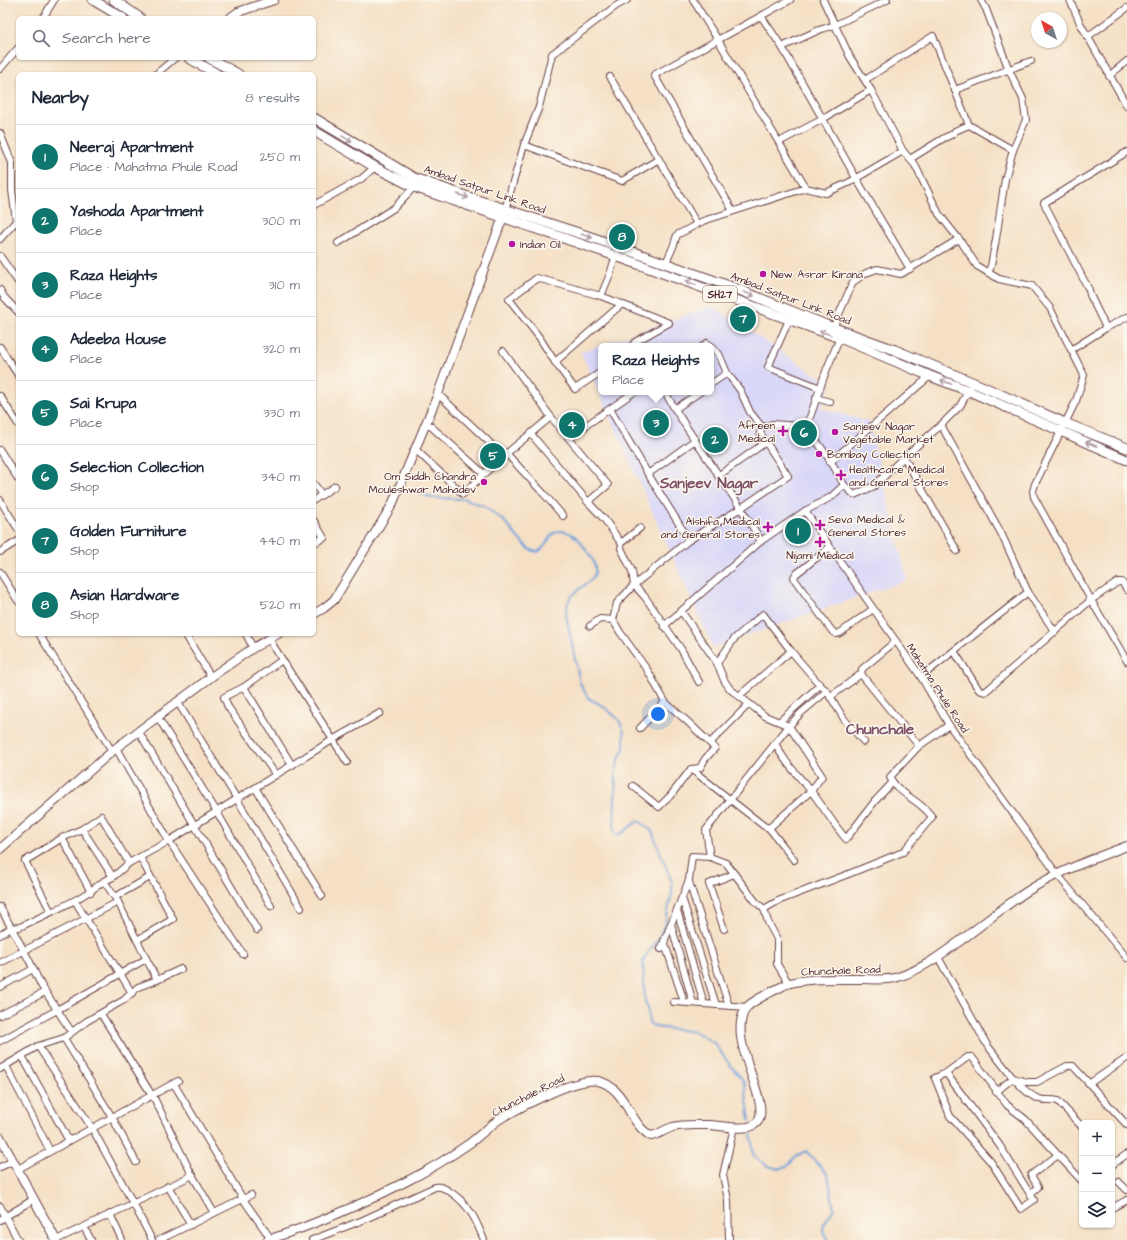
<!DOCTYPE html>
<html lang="en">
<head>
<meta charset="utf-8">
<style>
  :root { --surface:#fff; --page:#f6f6f7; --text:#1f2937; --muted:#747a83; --line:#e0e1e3; --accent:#0f766e }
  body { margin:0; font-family:"Architects Daughter",sans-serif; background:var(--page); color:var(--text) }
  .controls { position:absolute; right:12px; bottom:12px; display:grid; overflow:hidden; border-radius:6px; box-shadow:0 1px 3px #0004 }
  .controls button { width:36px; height:36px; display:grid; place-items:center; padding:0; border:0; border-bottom:1px solid var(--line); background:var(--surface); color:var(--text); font:20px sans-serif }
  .compass { position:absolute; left:1031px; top:12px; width:36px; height:36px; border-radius:50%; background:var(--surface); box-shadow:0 1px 3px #0004; rotate:321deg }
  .you { position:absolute; left:658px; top:714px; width:14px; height:14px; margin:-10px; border:3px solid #fff; border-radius:50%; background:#1a73e8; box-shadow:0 0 0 6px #1a73e833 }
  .badge { display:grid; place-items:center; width:26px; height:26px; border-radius:50%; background:var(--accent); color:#fff; font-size:13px; font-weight:700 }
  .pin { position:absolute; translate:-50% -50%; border:2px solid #fff; box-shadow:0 1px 4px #0006 }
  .popup { position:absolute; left:598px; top:343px; width:116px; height:52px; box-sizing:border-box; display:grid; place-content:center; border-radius:6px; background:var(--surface); filter:drop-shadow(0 1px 3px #0005); font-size:13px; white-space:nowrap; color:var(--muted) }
  .popup b { font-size:15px; color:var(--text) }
  .popup::after { content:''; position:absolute; left:50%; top:100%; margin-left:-8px; border:8px solid transparent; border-top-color:var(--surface) }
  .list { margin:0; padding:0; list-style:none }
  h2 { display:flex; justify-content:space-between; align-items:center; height:52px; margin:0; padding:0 16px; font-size:17px }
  h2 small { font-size:13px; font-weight:400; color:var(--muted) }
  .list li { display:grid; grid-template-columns:26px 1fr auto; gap:12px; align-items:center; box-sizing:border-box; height:64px; padding:0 16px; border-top:1px solid var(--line) }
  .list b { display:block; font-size:15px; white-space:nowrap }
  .list p { margin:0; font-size:13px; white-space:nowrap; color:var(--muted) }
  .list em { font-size:13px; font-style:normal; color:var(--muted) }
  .icon { flex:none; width:22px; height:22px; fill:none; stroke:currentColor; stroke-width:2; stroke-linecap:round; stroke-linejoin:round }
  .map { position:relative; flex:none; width:1127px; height:1240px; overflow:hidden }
  .search { position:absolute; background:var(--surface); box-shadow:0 1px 3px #0004; left:16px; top:16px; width:300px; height:44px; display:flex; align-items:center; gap:10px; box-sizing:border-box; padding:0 14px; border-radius:6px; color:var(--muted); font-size:15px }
  .panel { position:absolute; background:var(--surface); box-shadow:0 1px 3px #0004; left:16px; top:72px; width:300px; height:564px; border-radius:6px }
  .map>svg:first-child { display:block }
</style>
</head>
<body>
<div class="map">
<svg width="1127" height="1240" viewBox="0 0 1127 1240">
  <rect width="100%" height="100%" fill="#fbf7ec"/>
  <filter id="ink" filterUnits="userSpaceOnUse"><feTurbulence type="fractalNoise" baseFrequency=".025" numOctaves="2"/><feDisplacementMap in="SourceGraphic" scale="8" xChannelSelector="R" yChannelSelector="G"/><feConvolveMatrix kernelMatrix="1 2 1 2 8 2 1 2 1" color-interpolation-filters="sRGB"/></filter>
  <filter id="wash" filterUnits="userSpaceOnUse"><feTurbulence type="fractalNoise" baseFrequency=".012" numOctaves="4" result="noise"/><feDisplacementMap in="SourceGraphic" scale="16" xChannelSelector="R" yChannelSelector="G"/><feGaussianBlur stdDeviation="0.9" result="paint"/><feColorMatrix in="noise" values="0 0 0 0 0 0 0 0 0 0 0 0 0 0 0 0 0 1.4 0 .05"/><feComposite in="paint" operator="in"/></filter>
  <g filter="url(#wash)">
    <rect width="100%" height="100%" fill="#f5e0c5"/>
    <path fill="#d9d7f8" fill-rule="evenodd" d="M712,306L830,384L821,408L869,422L907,580L713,647L581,352ZM601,346H711V392H601Z"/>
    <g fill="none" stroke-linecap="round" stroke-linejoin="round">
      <g stroke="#71a0da" stroke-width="2">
        <path d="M414,490L432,498L465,499L484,506L504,521L519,539L529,549L537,552C547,549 547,536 556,532C564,529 570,533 576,537C581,541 585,549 589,554C608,581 580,582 569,600C567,605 566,610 566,615L580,683L588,698L603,706L617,718L621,724L624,732V748L618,761L616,771L614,830L616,835C626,834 630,824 639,821L652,831L672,882V893L665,923L659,938L647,954L643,961L645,1002L648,1007L649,1023L655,1027L696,1032L714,1043L730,1065L742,1079L745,1085L750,1121"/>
        <path d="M751,1132L753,1152L754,1156L768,1166L779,1169L789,1165L796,1156L806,1151L828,1175L834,1209C827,1219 817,1229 828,1240"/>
      </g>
    </g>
  </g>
  <g filter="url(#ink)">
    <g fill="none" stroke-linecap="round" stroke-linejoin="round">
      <g stroke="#643c42" stroke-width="8">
        <g id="street">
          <path d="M693,0L718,40L806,188"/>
          <path d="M981,0L986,9L1009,70L1023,99L1026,120L1013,150L1005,179L996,239L991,266L988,273"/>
          <path d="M1070,0L1080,23L1127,106"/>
          <path d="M761,16L782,47L856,178L910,269"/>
          <path d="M43,18L54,0"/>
          <path d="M1087,37L1127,8"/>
          <path d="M782,47L819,30L835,25L887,0"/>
          <path d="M0,69L18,48"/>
          <path d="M156,74L175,58"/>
          <path d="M1109,76L1127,61"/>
          <path d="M610,77L697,224"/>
          <path d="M865,80L933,36L969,125L1013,150"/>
          <path d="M955,90L1031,61"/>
          <path d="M0,133L12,163V190L16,221L18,224"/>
          <path d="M779,142L823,119L871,90"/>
          <path d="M524,145L622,181L659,159"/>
          <path d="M903,151L915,165L939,214L962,243L977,266L999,279L1032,286L1050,308L1084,375L1076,401L1035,484L1033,491L1034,497L1091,600L1127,661"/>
          <path d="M910,159L944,138L953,134L955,131L969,125"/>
          <path d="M314,205L361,179L375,167"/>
          <path d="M733,211L654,75L790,0"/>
          <path d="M504,213L524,145L539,107L552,54L616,6L627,0"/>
          <path d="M0,239L18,219"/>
          <path d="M338,243L394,208L414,187"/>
          <path d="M0,256L18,282"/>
          <path d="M665,265L673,247L677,235L703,221L806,188L826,193L850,182L903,151L871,90L850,57L823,0"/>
          <path d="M0,290L4,297L18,312"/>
          <path d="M601,296L610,274L617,252"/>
          <path d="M789,320L768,367L820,388"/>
          <path d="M833,328L853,282L866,273L877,269L901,274L959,239"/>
          <path d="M1106,328L1090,295L1089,290L1044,203L1127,152"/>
          <path d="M703,346L707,343L710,346"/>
          <path d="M0,347L18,375"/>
          <path d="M711,347L719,354L727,373L740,390L750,412L762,427L772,424L799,426L809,420L826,371L841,335"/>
          <path d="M1071,350L1106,328L1127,317"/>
          <path d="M503,351L551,417"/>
          <path d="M555,362L622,304"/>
          <path d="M601,372L575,389L555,362L539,337L509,299L537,278L601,296L669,323L635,342L632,346"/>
          <path d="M711,384L727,373"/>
          <path d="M665,392C694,444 732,490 761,541L805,511L831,497L844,485L854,495L874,486L904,457L941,425L960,406L970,388"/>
          <path d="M438,394L488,441L502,457L551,417L608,485L588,502"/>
          <path d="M0,396L18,424"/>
          <path d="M816,398L830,402"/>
          <path d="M610,409L648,474L689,540L741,508L788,476L760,433L762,427"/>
          <path d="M675,409L700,392"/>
          <path d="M426,422L484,474"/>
          <path d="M802,424C819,442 833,463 844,485"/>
          <path d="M941,425L1001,533L1028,592L1055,632"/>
          <path d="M531,434L588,502L605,520L621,543L640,528"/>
          <path d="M570,438L588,424L634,392"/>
          <path d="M415,449L463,494L502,457"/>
          <path d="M0,450L18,479"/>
          <path d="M506,453L544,494L563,516"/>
          <path d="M904,457L957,551"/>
          <path d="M830,462L930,376"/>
          <path d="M648,474L695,440"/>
          <path d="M718,476L766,442"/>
          <path d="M314,484L322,495"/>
          <path d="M0,500L18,529"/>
          <path d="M314,500L335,486"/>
          <path d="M805,511L921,677L949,725L1057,874L1127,958"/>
          <path d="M314,521L324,538L314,543"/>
          <path d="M689,540L634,585L645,597L681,649L699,682"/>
          <path d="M621,548L632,571L634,585L617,603L613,620L620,632L648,671L665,702L688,722L715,748L705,759L700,768L691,769L671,795L659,807L633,786"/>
          <path d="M829,548L796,574L794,577L795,580L832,631L836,634L840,633L873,609"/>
          <path d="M0,552L18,541"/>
          <path d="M0,572L18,601"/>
          <path d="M681,611L717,663L724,680L730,689L765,716L789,726L822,776L811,791L769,828"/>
          <path d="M590,626L600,619L613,620"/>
          <path d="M664,626L761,541"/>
          <path d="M39,634L112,751"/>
          <path d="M185,634L211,677"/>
          <path d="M246,634L253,648"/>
          <path d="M269,639L347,762"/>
          <path d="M954,651L979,690L985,692L1091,600L1118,582H1122L1127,590"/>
          <path d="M717,663L734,639L763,614L791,651L820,685L827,691L844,719L864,742"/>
          <path d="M861,674L919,746"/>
          <path d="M921,677L1028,592"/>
          <path d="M244,687L292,765"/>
          <path d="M740,695L791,651"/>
          <path d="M830,697L861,674L862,669L896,641"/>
          <path d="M157,716L217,812L271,906"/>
          <path d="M780,721L820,685"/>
          <path d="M640,728L665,702"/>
          <path d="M139,732L257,930"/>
          <path d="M710,743L749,704"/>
          <path d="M775,743C784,762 798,775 811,791C823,806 833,824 846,839L875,801L892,783"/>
          <path d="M116,748L169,841L243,954"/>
          <path d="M691,769L764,826L769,828L794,860"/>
          <path d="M276,775L228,707L224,697L244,687L282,660"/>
          <path d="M256,789L322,896"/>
          <path d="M82,829L113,877"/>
          <path d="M62,838L91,892"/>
          <path d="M710,857L706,830L789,726L801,713L827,691"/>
          <path d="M689,882L729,1006"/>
          <path d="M115,897L150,877"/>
          <path d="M682,898L716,1005"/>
          <path d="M75,901L132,993"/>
          <path d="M0,907L29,960L41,985L65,1022L72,1032"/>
          <path d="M301,908L237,799L334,739L380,713"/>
          <path d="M677,910L704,1004"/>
          <path d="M51,912L25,861L62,838L82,829L101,816L129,863"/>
          <path d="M671,924L693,1003"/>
          <path d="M724,929L709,884L734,874"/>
          <path d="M0,935L11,928L20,927C48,913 79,901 104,881"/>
          <path d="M137,940L173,919L140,857"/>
          <path d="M664,941L684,1002"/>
          <path d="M661,949L689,880L692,856L710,857L726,863L756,902L764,909"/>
          <path d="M938,957L987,1045L1013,1078L996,1092"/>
          <path d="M0,963L118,902"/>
          <path d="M157,980L181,969"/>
          <path d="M789,984L777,964V939L768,922L764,909L778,901L851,873L903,852L932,817C922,801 896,793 890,777L919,746L949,725"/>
          <path d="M0,987L33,969"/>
          <path d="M674,1002L747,1007"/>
          <path d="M101,1014L155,1100L191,1173L214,1213"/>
          <path d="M0,1015L45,992"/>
          <path d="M64,1038L112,1117L136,1162"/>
          <path d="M0,1041L57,1010L146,959"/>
          <path d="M38,1046L92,1128L133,1203L152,1240"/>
          <path d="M22,1056L69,1141"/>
          <path d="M6,1066L50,1151"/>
          <path d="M0,1069L38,1046L64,1038L87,1021L124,1000L138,987L157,980L118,902L104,881L113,877L129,863L169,841L237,799L177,701"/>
          <path d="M946,1073L968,1057H972L1007,1105L1025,1119L1082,1181"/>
          <path d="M1013,1078L1027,1082H1037L1067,1066H1073L1127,1125"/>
          <path d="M1014,1079C1021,1086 1029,1096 1039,1099C1045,1101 1052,1099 1058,1101L1082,1127"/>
          <path d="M1090,1083L1127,1058"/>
          <path d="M174,1084L243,1199L271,1239"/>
          <path d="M1112,1165L1127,1154"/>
          <path d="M0,1167L13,1161"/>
          <path d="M18,1169L178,1081"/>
          <path d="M1119,1182L1127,1190"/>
          <path d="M168,1186L191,1225"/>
          <path d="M1030,1194L1000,1146L946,1073L935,1078L950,1116L991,1162L1021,1209L1034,1200L1030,1194L1038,1187L1031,1175L1058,1155"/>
          <path d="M0,1206L18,1240"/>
          <path d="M1112,1208L1127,1200"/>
          <path d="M110,1214L122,1240"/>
          <path d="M0,1220L34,1199"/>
          <path d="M84,1227L91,1240"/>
          <path d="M56,1240L193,1175"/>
          <path d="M159,1240L251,1195"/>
          <path d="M312,1240L363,1220L435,1187C442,1186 446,1189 452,1193C470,1206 476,1220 484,1240"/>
          <path d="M729,1240L728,1200L723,1175L734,1127"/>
        </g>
      </g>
      <g stroke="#643c42" stroke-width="10">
        <g id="secondary">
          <path d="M230,18L238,12L274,0"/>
          <path d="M314,614L324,608L334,600L392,505L436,399L503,217"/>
          <path d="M0,849L116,748L211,677L253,648L278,634"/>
          <path d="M0,1137L56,1240"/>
          <path d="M268,1240C316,1224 363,1204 407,1181C429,1170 450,1157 470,1143C481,1135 491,1124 503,1117C522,1106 578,1077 598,1081C626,1087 628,1123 651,1136C659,1135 665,1129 673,1127C683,1124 697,1125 708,1125C720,1125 744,1131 754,1125C779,1110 722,1039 747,1007C753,1001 762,997 769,993C776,990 783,985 790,983C813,978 838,979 862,979C874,979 886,981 898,977C921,970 941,955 960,941C982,925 1003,907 1026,892C1057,872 1092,859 1127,846"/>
        </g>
      </g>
      <g stroke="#643c42" stroke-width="11">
        <g id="primary">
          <path d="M93,0L123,18"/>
          <path d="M114,0L140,18"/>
          <path d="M189,58L217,74"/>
          <path d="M209,58L238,74"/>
          <path d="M314,118L414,178L474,199L591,237L732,287L826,325L895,350L979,385L1065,423L1127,448"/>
          <path d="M314,131L375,167L414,187L616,256L840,338L930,376L969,391L1127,460"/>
        </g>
      </g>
      <use href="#street" stroke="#fff" stroke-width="6"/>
      <use href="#secondary" stroke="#fff" stroke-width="8"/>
      <use href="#primary" stroke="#fff" stroke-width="9"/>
    </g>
    <defs><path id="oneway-shaft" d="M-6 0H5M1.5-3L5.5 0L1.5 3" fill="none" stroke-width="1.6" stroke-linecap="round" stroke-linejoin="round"/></defs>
    <g stroke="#ae9aa0">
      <use href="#oneway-shaft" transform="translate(347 139) rotate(32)"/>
      <use href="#oneway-shaft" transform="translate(463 196) rotate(19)"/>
      <use href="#oneway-shaft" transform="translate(587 236) rotate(18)"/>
      <use href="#oneway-shaft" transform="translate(691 283) rotate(-159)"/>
      <use href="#oneway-shaft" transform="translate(749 294) rotate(22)"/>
      <use href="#oneway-shaft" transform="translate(825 333) rotate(-162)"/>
      <use href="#oneway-shaft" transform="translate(946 382) rotate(-159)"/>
      <use href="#oneway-shaft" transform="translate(1091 444) rotate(-157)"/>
    </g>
  </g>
  <g fill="#b5179e" stroke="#fbf7ec" stroke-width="1.5">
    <circle cx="512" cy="244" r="4"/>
    <circle cx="763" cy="274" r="4"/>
    <path d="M781 425h4v4h4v4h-4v4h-4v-4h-4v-4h4z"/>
    <circle cx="835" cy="432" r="4"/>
    <circle cx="819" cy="454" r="4"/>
    <path d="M839 469h4v4h4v4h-4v4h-4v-4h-4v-4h4z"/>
    <circle cx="484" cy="482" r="4"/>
    <path d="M818 519h4v4h4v4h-4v4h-4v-4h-4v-4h4z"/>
    <path d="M766 521h4v4h4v4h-4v4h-4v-4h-4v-4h4z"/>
    <path d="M818 536h4v4h4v4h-4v4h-4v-4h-4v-4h4z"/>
  </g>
  <g text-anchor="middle" stroke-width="3" stroke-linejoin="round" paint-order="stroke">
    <rect fill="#fbf7ec" stroke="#7f6065" stroke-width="1" x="703" y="286" width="34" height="16" rx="3"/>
    <g font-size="10" font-weight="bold" fill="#4a1f2b">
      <text x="720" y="298">SH27</text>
    </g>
    <g font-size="11" fill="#4a1f2b" stroke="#fbf7ec">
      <text transform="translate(485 189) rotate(19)" y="4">Ambad Satpur Link Road</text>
      <text transform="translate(791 298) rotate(21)" y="4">Ambad Satpur Link Road</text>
      <text transform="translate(938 688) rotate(57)" y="4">Mahatma Phule Road</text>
      <text transform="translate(841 970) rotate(-2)" y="4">Chunchale Road</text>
      <text transform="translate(528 1095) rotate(-27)" y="4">Chunchale Road</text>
    </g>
    <g font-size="11" fill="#4a1f2b" stroke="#fbf7ec" text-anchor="start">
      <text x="520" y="248">Indian Oil</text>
      <text x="771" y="278">New Asrar Kirana</text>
      <text x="775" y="429" text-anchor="end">Afreen<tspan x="775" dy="13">Medical</tspan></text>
      <text x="843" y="430">Sanjeev Nagar<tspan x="843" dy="13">Vegetable Market</tspan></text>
      <text x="827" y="458">Bombay Collection</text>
      <text x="849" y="473">Healthcare Medical<tspan x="849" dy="13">and General Stores</tspan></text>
      <text x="476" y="480" text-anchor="end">Om Siddh Chandra<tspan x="476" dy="13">Mouleshwar Mahadev</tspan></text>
      <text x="828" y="523">Seva Medical &amp;<tspan x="828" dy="13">General Stores</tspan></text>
      <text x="760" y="525" text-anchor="end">Alshifa Medical<tspan x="760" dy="13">and General Stores</tspan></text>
      <text x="820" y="559" text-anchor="middle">Nijami Medical</text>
    </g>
    <g font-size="15" font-weight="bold" fill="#7d5068" stroke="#fbf7ec">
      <text x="709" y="488">Sanjeev Nagar</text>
      <text x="880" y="734">Chunchale</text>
    </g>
  </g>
</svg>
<div class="controls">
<button>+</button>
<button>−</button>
<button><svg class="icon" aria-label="layers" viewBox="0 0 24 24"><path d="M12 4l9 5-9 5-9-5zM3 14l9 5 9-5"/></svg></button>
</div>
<svg class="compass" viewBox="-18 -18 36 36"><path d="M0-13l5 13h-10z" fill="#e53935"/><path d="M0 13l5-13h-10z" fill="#747a83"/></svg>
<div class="you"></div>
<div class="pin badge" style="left:798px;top:531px">1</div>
<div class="pin badge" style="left:715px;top:440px">2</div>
<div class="pin badge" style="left:656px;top:423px">3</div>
<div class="popup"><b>Raza Heights</b>Place</div>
<div class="pin badge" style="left:572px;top:425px">4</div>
<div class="pin badge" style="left:493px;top:456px">5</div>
<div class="pin badge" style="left:804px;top:433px">6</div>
<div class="pin badge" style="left:743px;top:319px">7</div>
<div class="pin badge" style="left:622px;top:237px">8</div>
<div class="search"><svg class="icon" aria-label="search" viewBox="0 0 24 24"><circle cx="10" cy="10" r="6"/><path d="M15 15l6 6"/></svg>Search here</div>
<section class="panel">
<h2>Nearby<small>8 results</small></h2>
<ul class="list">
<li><span class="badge">1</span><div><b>Neeraj Apartment</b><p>Place · Mahatma Phule Road</p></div><em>250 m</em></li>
<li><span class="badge">2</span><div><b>Yashoda Apartment</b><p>Place</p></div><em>300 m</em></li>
<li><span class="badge">3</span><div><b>Raza Heights</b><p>Place</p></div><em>310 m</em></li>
<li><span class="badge">4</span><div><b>Adeeba House</b><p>Place</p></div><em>320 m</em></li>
<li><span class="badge">5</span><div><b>Sai Krupa</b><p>Place</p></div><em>330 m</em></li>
<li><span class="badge">6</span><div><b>Selection Collection</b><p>Shop</p></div><em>340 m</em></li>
<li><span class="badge">7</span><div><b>Golden Furniture</b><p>Shop</p></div><em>440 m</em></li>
<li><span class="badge">8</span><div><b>Asian Hardware</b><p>Shop</p></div><em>520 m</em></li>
</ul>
</section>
</div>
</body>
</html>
